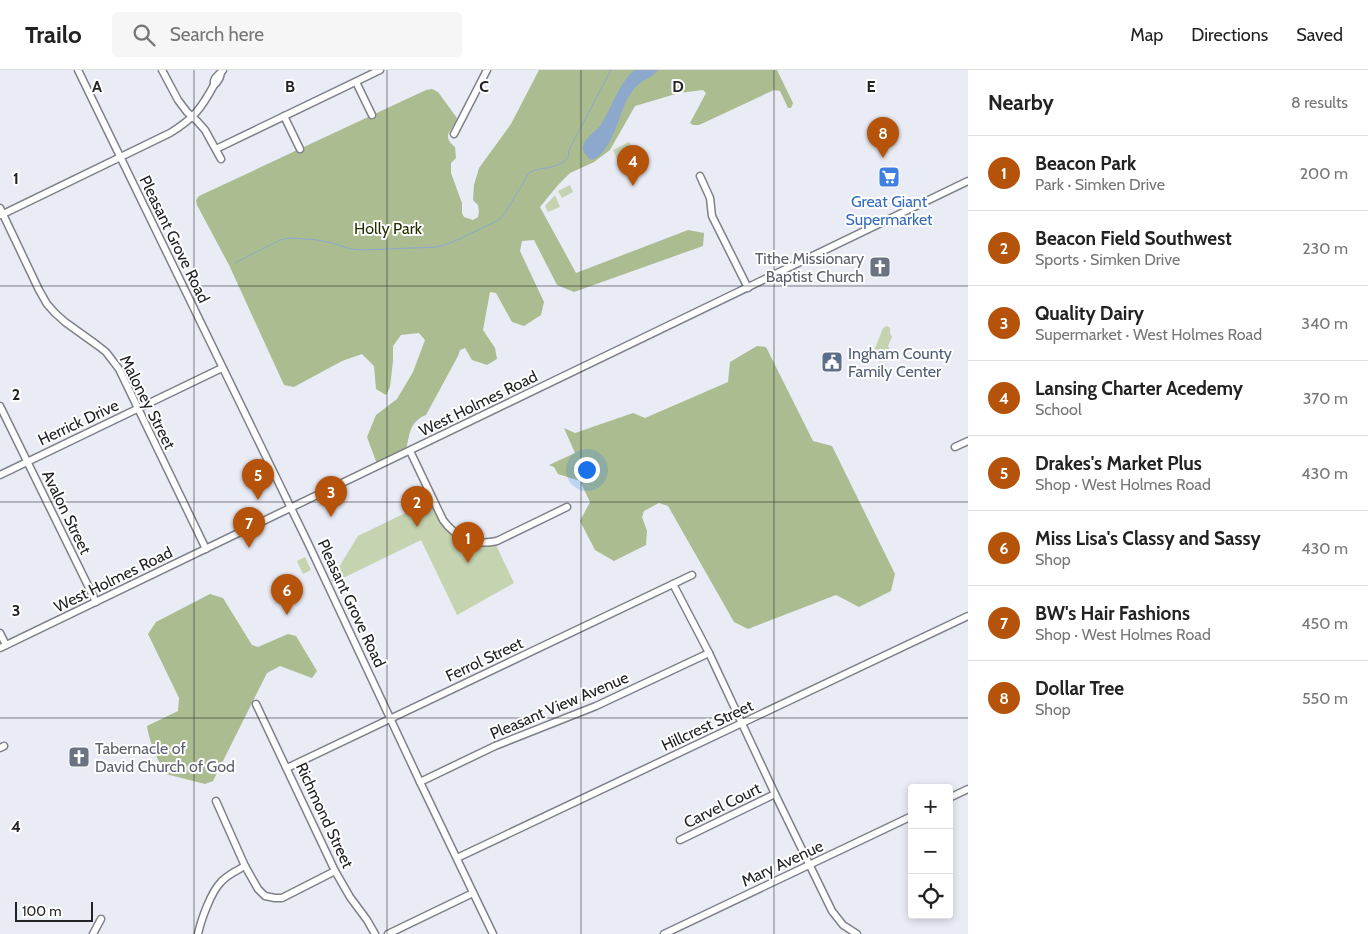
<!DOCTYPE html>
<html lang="en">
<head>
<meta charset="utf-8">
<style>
  :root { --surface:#fff; --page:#f6f6f6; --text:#222; --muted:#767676; --line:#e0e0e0; --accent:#b45309 }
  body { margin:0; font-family:Cabin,sans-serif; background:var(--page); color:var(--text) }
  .controls { position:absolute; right:15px; bottom:15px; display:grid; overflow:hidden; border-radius:5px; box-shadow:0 2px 8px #0003 }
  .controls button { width:45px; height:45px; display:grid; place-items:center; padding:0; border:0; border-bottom:1px solid var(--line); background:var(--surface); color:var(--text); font:25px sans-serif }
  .scale { position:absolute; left:15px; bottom:12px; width:78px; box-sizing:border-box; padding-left:5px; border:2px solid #222327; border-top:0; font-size:14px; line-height:18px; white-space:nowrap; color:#222327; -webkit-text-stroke:4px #fff; paint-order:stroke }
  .you { position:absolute; left:586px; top:399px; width:18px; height:18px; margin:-12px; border:4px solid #fff; border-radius:50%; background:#1a73e8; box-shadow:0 0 0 8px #1a73e833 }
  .badge { display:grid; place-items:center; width:32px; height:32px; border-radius:50%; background:var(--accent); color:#fff; font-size:16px; font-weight:700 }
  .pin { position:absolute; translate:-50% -41px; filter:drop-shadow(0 1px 2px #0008) }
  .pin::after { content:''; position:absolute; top:26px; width:18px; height:15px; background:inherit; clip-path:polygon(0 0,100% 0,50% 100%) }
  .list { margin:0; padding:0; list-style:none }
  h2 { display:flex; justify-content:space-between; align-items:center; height:65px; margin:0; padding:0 20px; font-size:21px }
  h2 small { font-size:16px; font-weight:400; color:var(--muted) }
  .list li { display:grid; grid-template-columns:32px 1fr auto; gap:15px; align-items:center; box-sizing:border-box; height:75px; padding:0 20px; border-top:1px solid var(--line) }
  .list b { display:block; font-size:19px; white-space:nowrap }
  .list p { margin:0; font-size:16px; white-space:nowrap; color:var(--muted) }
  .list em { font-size:16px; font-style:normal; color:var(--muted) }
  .icon { flex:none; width:28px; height:28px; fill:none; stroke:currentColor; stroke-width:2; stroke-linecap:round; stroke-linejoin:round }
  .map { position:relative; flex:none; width:968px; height:864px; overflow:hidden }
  header { display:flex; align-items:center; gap:30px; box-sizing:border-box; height:70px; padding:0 25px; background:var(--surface); border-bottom:1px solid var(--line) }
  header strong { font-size:24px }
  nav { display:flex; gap:28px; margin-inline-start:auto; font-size:18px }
  .search { width:350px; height:45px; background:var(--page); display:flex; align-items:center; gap:12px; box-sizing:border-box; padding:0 18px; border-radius:5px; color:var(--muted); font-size:19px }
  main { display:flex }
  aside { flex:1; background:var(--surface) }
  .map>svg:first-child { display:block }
</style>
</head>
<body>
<header>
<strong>Trailo</strong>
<div class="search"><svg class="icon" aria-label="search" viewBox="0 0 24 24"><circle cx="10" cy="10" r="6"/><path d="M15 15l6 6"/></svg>Search here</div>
<nav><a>Map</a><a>Directions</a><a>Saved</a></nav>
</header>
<main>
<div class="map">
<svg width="968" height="864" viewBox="0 0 968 864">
  <rect width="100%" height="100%" fill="#e9ebf5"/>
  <g fill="#c5d3b1">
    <path d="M629,72L633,80L617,89L613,80Z"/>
    <path d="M570,115L573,122L562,128L558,121Z"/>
    <path d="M555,125L560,137L548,142L545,136Z"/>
    <path d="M887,256L890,258V263L892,267L888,276L891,282L885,287L886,289L880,292L874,281L883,258Z"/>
    <path d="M430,431C445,461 458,483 496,475L514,513L457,545L421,470L333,513L331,510L358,466Z"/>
    <path d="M305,487L311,500L303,504L297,491Z"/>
  </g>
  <g fill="#abbc91">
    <path d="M539,0H777L793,33L791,38H788L780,21L774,20L699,55H693L690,53L706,23L703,20L679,23L635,36L610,80L594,92L570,103L558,115L540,137L576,203L688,160L704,163L703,176L574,222L557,215L534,170L522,171L520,181L544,232L541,245L524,256L512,252L496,223L490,222L483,260L495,278L497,289L487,295L472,290L465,278L460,280L458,286L426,345C409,352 410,364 406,380L377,394L367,367L376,345L397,329L413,302L425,270L419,263L401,265L393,276V291L390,317L386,325L376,319L374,296L362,284L342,291L294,317L284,315L229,195L197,135L196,130L199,126L426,20L432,19L438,22L457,48C453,62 440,64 455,77L456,88L451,93V103L462,133V143L464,147L473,150L478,147L479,142L478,135L473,130L474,115L479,98L511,54Z"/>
    <path d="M757,276L766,277L813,371L832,376L895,504L891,521L859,537L836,525L748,559L734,552L668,436L659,433L644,441L642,447L647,461L646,475L614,491L595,480L580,451L590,432L580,411L558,404L554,397L549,395L575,383L564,358L575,363L633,343L645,348L728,312L730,292Z"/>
    <path d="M210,524L223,528L252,575L258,577L288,564L296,566L317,601L312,608L280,596L267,603L213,711L205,714L166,704C158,692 149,671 147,656L178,641L179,628L148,564L156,552Z"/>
  </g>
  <path fill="#8ca8cd" d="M635,0H658C653,7 645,9 639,14C633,19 628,27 625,34C618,49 610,85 591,90C587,86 583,83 583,77C584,68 595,62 600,56C611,40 620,10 635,0Z"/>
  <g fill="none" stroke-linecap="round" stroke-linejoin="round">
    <path stroke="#8ca8cd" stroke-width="1" d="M235,193L280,170L290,168L318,170L332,173L351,179L364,180L436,177L445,175L459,169L493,153L501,148L504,145L529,103C541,95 553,102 568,88L569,80L611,0"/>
    <g stroke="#7f818a" stroke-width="9">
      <g id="minor">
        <path d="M78,0L308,473L420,712L493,864"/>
        <path d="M162,0L178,30L187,42L197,51L205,60L221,89"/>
        <path d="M221,3C220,8 218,12 214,15C213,7 218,6 223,0"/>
        <path d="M356,12L372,45"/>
        <path d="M284,46L300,79"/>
        <path d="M454,64L487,0"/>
        <path d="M216,79L380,0"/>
        <path d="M700,106L710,128L712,146L748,218"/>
        <path d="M0,138L39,220L47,234L55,243L65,252L97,275L106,282L119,299L206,479"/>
        <path d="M1,145L170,63C193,49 201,39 214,15"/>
        <path d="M0,336L96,532"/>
        <path d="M955,377L968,371"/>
        <path d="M410,381L443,450C456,468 475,476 497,471L567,437"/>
        <path d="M0,405L222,298"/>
        <path d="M673,514L709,583L775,724L832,841L843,855L857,864"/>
        <path d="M0,563L6,575"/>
        <path d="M0,578L968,111"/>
        <path d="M256,634L335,801L350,827L367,850L375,864"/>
        <path d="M0,678L4,676"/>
        <path d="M287,698L692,505"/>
        <path d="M420,712L495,676L596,636L709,583"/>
        <path d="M949,728L968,719"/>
        <path d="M216,731L245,796L258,819L265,826L275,828H282L335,801"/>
        <path d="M680,770L775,724"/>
        <path d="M457,788L968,546"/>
        <path d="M93,864L101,849"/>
        <path d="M198,864C201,850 211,822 221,812C227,805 236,801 245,796"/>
        <path d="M388,864L473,823"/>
        <path d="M664,864L912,746"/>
      </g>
    </g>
    <use href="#minor" stroke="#fff" stroke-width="6"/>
  </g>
  <path fill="none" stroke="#222327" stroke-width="1" stroke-opacity="0.55" d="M194,0V864M387,0V864M581,0V864M774,0V864M0,216H968M0,432H968M0,648H968"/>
  <defs>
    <g id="supermarket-square" transform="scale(1.125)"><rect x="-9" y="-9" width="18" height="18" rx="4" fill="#3f7fe0" stroke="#fff"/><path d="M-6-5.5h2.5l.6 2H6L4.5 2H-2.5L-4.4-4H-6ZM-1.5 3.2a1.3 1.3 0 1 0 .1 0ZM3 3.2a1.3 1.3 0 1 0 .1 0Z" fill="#fff"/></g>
    <g id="church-square" transform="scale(1.125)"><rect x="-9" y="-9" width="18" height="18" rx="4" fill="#6b7280" stroke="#fff"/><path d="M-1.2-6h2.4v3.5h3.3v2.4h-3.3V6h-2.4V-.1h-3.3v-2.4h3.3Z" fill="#fff"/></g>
    <g id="civic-square" transform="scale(1.125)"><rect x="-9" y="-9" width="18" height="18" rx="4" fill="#5c6f8a" stroke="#fff"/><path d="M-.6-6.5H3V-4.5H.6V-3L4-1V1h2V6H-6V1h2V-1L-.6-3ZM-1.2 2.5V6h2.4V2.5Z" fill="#fff"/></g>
  </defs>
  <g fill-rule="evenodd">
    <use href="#supermarket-square" x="889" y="107"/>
    <use href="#church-square" x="880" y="197"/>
    <use href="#civic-square" x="832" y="292"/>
    <use href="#church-square" x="79" y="687"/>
  </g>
  <g text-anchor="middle" stroke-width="4" stroke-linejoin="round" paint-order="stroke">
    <g font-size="16" fill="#366cbe" stroke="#fff">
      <text x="889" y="137">Great Giant<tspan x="889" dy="18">Supermarket</tspan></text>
    </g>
    <g font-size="16" fill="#213000" stroke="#fff">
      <text x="388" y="164">Holly Park</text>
    </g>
    <g font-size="16" fill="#222327" stroke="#fff">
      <text transform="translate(175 169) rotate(64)" y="6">Pleasant Grove Road</text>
      <text transform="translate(148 332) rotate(63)" y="6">Maloney Street</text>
      <text transform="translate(478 333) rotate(-26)" y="6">West Holmes Road</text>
      <text transform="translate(78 352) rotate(-25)" y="6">Herrick Drive</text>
      <text transform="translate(67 442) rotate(64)" y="6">Avalon Street</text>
      <text transform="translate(113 509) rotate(-26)" y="6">West Holmes Road</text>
      <text transform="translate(352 533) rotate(65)" y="6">Pleasant Grove Road</text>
      <text transform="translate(484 589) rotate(-25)" y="6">Ferrol Street</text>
      <text transform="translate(559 635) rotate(-23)" y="6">Pleasant View Avenue</text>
      <text transform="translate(707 655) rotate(-25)" y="6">Hillcrest Street</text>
      <text transform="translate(722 735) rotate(-26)" y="6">Carvel Court</text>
      <text transform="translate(325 745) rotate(65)" y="6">Richmond Street</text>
      <text transform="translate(782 793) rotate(-25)" y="6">Mary Avenue</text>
    </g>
    <g font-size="16" fill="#5b616d" stroke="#fff" text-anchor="end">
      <text x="864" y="194">Tithe Missionary<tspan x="864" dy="18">Baptist Church</tspan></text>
      <text x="95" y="684" text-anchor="start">Tabernacle of<tspan x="95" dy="18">David Church of God</tspan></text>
    </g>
    <g font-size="16" fill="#4e5e75" stroke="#fff" text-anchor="start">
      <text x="848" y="289">Ingham County<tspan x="848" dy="18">Family Center</tspan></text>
    </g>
  </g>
  <g font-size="16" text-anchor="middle" font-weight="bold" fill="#222327" stroke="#fff" stroke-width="4" stroke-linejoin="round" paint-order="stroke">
    <text x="97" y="22">A</text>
    <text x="290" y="22">B</text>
    <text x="484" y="22">C</text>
    <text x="678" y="22">D</text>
    <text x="871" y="22">E</text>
    <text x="16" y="114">1</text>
    <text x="16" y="330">2</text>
    <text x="16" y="546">3</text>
    <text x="16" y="762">4</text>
  </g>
</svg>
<div class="controls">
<button>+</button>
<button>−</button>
<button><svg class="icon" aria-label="locate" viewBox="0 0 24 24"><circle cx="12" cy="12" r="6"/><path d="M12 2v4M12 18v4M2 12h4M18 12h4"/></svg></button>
</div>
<div class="scale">100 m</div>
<div class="you"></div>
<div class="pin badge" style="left:468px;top:493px">1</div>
<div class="pin badge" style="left:417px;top:457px">2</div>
<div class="pin badge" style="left:331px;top:447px">3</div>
<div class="pin badge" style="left:633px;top:116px">4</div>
<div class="pin badge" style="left:258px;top:430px">5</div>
<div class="pin badge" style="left:287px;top:545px">6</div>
<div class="pin badge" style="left:249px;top:478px">7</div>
<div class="pin badge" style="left:883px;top:88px">8</div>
</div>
<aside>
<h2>Nearby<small>8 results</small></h2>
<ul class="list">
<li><span class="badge">1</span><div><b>Beacon Park</b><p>Park · Simken Drive</p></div><em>200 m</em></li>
<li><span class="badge">2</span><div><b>Beacon Field Southwest</b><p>Sports · Simken Drive</p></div><em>230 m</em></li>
<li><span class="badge">3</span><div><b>Quality Dairy</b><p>Supermarket · West Holmes Road</p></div><em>340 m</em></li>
<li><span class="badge">4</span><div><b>Lansing Charter Acedemy</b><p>School</p></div><em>370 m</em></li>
<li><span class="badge">5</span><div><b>Drakes's Market Plus</b><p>Shop · West Holmes Road</p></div><em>430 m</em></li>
<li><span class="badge">6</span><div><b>Miss Lisa's Classy and Sassy</b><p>Shop</p></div><em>430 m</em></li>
<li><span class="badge">7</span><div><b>BW's Hair Fashions</b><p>Shop · West Holmes Road</p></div><em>450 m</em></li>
<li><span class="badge">8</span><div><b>Dollar Tree</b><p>Shop</p></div><em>550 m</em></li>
</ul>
</aside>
</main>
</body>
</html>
